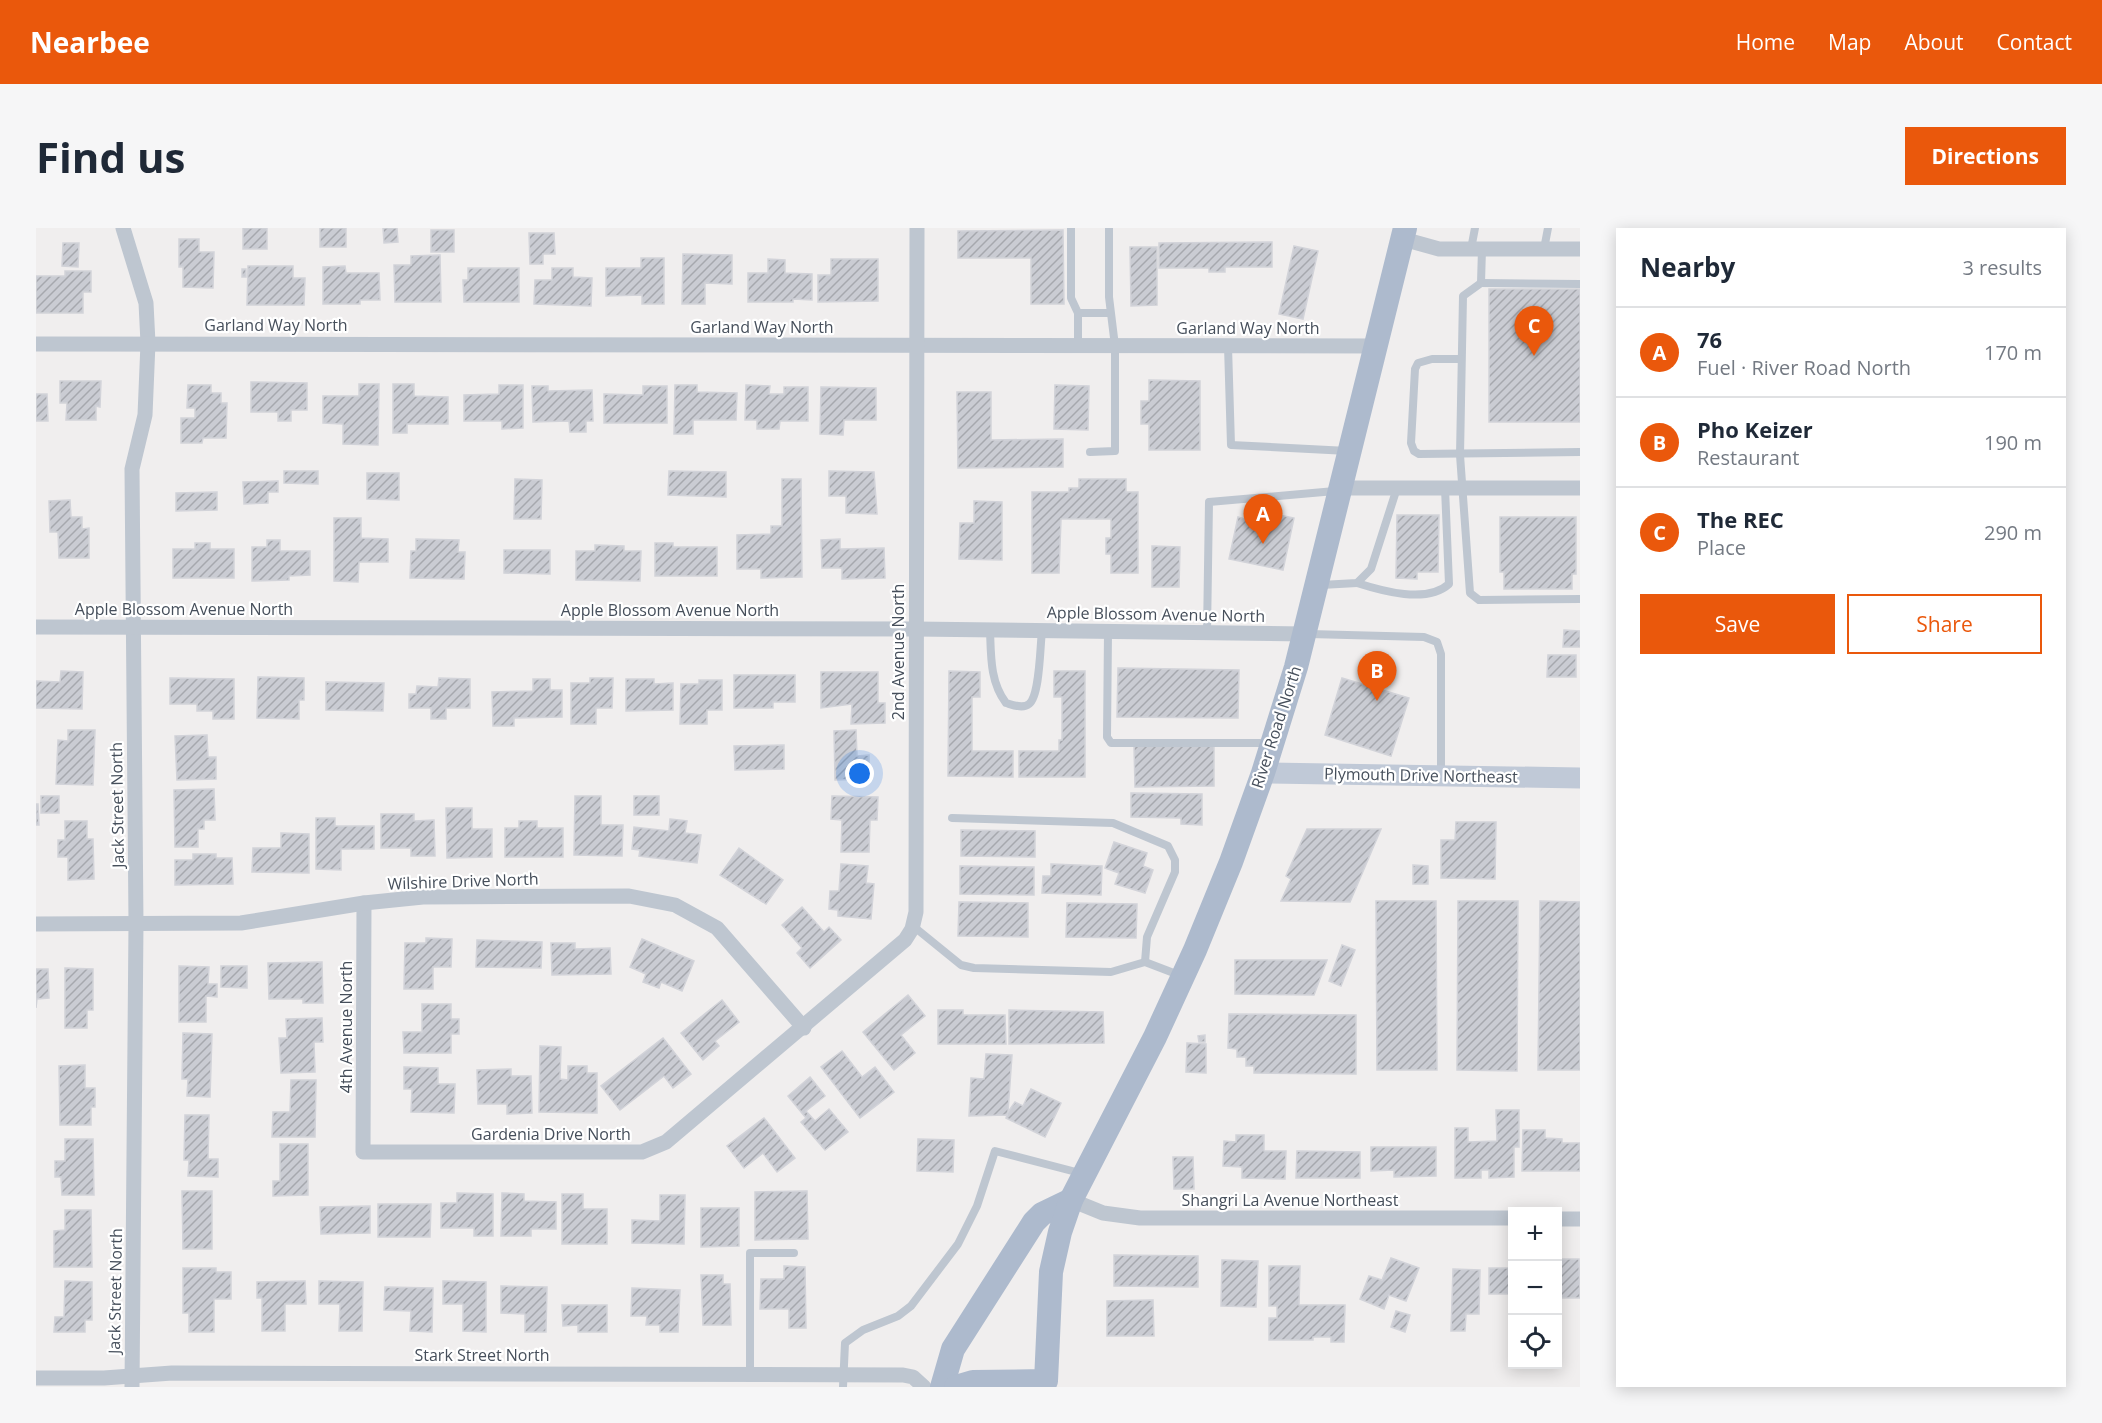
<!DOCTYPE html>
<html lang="en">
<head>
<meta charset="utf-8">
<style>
  :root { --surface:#fff; --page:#f6f6f7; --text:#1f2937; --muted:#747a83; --line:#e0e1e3; --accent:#ea580c }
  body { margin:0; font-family:"Open Sans",sans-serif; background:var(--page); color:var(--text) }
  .controls { position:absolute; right:18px; bottom:18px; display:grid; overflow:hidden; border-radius:0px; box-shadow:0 3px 15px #0003 }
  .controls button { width:54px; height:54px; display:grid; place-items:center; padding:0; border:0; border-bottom:2px solid var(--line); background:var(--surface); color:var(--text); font:30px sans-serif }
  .you { position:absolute; left:824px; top:546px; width:21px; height:21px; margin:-15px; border:4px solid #fff; border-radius:50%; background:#1a73e8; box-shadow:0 0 0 9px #1a73e833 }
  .badge { display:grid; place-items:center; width:39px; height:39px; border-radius:50%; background:var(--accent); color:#fff; font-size:20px; font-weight:700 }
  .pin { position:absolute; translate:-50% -50px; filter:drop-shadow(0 2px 3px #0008) }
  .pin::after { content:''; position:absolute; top:32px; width:21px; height:18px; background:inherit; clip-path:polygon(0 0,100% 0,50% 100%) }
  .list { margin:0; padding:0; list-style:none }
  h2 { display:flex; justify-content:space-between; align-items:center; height:78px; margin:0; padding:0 24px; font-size:26px }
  h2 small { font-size:20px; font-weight:400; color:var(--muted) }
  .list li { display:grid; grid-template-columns:39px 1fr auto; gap:18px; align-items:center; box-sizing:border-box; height:90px; padding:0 24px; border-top:2px solid var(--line) }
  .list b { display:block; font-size:22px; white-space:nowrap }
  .list p { margin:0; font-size:20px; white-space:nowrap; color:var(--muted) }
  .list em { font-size:20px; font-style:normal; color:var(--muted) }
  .actions { display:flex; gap:12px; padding:18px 24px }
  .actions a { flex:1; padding:14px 0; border:2px solid var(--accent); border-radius:0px; text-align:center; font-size:21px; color:var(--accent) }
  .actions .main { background:var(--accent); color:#fff }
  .icon { flex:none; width:33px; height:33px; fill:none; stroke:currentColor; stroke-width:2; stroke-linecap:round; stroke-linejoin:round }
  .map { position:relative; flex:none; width:1544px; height:1159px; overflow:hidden; border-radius:0px }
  header { display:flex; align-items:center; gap:36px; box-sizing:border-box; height:84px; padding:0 30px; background:var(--accent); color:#fff }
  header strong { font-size:28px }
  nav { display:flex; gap:33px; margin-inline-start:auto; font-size:21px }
  .intro { display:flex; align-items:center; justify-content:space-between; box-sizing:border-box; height:144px; padding:0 36px }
  h1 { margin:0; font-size:42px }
  .button { padding:15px 27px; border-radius:0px; background:var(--accent); color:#fff; font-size:21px; font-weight:700 }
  main { display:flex; gap:36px; padding:0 36px }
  aside { flex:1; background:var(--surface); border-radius:0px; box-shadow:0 3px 15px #0003 }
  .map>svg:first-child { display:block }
</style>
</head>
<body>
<header>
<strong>Nearbee</strong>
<nav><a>Home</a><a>Map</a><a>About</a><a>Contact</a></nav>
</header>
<div class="intro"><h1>Find us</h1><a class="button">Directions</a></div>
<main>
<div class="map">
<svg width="1544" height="1159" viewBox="0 0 1544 1159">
  <defs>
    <pattern id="building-hatch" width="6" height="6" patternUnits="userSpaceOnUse" patternTransform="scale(1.5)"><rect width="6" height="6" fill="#caccd3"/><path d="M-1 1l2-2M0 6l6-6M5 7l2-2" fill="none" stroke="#a6a8ae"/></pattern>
  </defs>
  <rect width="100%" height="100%" fill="#f0eeee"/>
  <g fill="url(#building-hatch)" stroke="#d2d3d9" stroke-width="1.5">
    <rect x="207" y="0" width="24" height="21"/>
    <rect x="284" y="0" width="26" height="19"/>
    <path d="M347,0H361L362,14L348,15Z"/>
    <rect x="395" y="2" width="23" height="22"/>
    <path d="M1027,2L1028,76H995V30H922V3Z"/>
    <path d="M493,5H518L519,26H507V36H494Z"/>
    <path d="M143,11H163V24H178L177,60L147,59V39H143Z"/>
    <path d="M1236,14V39H1189V44H1173V40H1123V15Z"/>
    <path d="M27,15H43L42,39L26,38Z"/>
    <path d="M1258,18L1282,23L1267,91L1243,86Z"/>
    <path d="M1094,19H1121V77L1095,78Z"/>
    <path d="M647,26L696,27V56L669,55V76H646Z"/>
    <path d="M404,27L405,74H359L358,37H375V28Z"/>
    <path d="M605,30H628V76H606V67L570,68V40H605Z"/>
    <path d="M732,31L749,32V45L776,46V72L757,71V74H712V45H732Z"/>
    <path d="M795,31H842V73L782,74V47H795Z"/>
    <path d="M212,38H257V50H269L268,77H211Z"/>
    <path d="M309,38L310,45H343L344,72H324V76H287V39Z"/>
    <path d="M432,40H483V74H428L427,52H432Z"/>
    <path d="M516,40H537V49L556,50L555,78L498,76L499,52H516Z"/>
    <rect x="206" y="41" width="4" height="8"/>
    <path d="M29,43H55V64H47V85H0V48H29Z"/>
    <rect x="1453" y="61" width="91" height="133"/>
    <path d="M1113,152L1164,153V222H1113V196H1105V173H1113Z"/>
    <path d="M24,153H65L64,179L60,178V192H30L31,175H24Z"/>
    <path d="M215,154L271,155V182H255V193H242V184H215Z"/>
    <path d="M323,156H343L342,217L307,216V196L287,195V168H323Z"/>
    <path d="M357,156H378V168L412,169V196H371V205H357Z"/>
    <path d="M152,157H175V165H185V175H191L190,210H167L166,215H145V190H159V180H151Z"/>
    <path d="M463,157H487V200L466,201V193H428V167L463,166Z"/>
    <path d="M639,157H661V164L701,165L700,192H657V206H638Z"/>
    <path d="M710,157L734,158L733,166H748V159H772V193H744L743,201H721V192H709Z"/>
    <path d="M1019,157L1053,158L1052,202L1018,201Z"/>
    <path d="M496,158H512V163L556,162L557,193H550V204H534L533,193L497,194Z"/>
    <path d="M607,158H631V195H568V166L607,167Z"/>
    <path d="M785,159L840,160V192H808L807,207L784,206Z"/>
    <path d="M921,164H955V212L1027,211V239L922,240Z"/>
    <path d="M0,166H11L12,193H0Z"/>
    <path d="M248,243H282V256L248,255Z"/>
    <path d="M633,243L690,244V269L632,267Z"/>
    <path d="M793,243L838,244L841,286L810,285V268H793Z"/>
    <path d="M331,245H363V272L331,271Z"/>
    <path d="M479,251L506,252L505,291H478Z"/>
    <path d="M746,251H765L766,349L725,350V341H701V307L735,306V298H746Z"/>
    <path d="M1043,251H1090V264H1102V345H1075V326H1070V310H1075V291H1025L1023,345H996V264H1033V260H1043Z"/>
    <path d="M242,253V264H232V275L208,276L207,254Z"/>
    <path d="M181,264V282L140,283V265Z"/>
    <path d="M34,272L35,289H46V301L53,300V330H23L22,304H14L13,273Z"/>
    <path d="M938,273L966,274V332L923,331L924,295H938Z"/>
    <path d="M1214,281L1258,290L1247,342L1193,331L1202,289L1212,292Z"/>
    <path d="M1361,287H1403L1402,344H1381V351L1360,350Z"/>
    <path d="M1464,289H1540V346H1536V361H1468V344H1464Z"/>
    <path d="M298,290H325V310L352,311V334H323L322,354L298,353Z"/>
    <path d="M380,311L423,312L422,324H429L428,351L374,350L375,323H380Z"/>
    <path d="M804,311V321L848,320L849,350L806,351V340H786L785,312Z"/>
    <path d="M231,312H244V323H274V347L253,348V352L216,353V319H231Z"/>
    <path d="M159,315H174V321H198V350H137V321H159Z"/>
    <path d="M619,315H637V319H681V348H619Z"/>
    <path d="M559,317L588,318V323H605L604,353L540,352V323H559Z"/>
    <path d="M1116,318L1144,319L1143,359H1116Z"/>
    <path d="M468,322H514V346L468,345Z"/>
    <path d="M1528,402L1544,403V419H1527Z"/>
    <path d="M1512,427H1540V449H1511Z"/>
    <path d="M1082,440L1203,442L1202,490L1081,489Z"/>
    <path d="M25,443L47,444L46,481L0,480V453L24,454Z"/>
    <path d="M913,443L944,444V469H936V523H977V549L912,548Z"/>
    <path d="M1018,443H1049V549H983V523H1023V512H1026V469H1018Z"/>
    <path d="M785,444H842V475H849V495L815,496L816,476L785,480Z"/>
    <path d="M698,447H759V474H737V480H698Z"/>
    <path d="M222,449L268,450V472H263V491L221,490Z"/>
    <path d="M134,450L198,451V491H177V483H161V476H134Z"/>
    <path d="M403,450L434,451V480H410V491H395V480H373V466H380L381,458L402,459Z"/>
    <path d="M554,450H577L576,480H560V496H535V455H554Z"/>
    <path d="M1306,450L1373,470L1355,528L1289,507Z"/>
    <path d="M497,451H514V462H526V489L478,490V498H457L456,464L497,463Z"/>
    <path d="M590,451H618V456L637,455V482L590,483Z"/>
    <path d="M663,452H686V482H671V496H644L645,456H663Z"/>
    <path d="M290,454L348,455L347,483L290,482Z"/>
    <path d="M32,502H59L57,557L20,556L22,512L32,513Z"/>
    <path d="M820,502L821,528L833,527V551L799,552L798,503Z"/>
    <path d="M171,507L172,529H180V551L141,552L139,508Z"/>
    <path d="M748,517V541L699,542L698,518Z"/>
    <path d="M1178,517V558L1099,559L1098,518Z"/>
    <path d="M178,561L179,592H168V601H162V619H139L138,562Z"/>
    <path d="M1095,565L1166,566V597L1145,596V590L1095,589Z"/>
    <rect x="5" y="568" width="18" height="17"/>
    <path d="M539,568H565V597H587L586,628L538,627Z"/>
    <rect x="598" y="568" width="25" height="19"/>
    <path d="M796,568L842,569L841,592H834L833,624H805L806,592L795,591Z"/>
    <path d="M0,576H2L3,597H0Z"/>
    <path d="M410,580H436V601H456V629L411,630Z"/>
    <path d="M345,586H378V593L398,592L399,628H375V620H345Z"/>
    <path d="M280,590H299V598H338V621H305V642L280,641Z"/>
    <path d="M634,591L651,593L649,605L665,607L661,635L603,628L604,622L596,621L598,599L633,603Z"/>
    <path d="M29,593H51V611H57L58,651L32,652V629H22V612H29Z"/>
    <path d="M483,593H501V600H527V629H469V600H483Z"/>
    <path d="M1420,594H1460L1459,651L1405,650V612H1419Z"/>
    <path d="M1271,601H1345L1314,674L1245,673L1255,651L1250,648Z"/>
    <path d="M925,602L999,603V629L925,628Z"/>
    <path d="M245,605L273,606V645L216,644L217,620H245Z"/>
    <path d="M1078,614L1111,625L1107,638L1117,642L1109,665L1079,656L1083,645L1069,640Z"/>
    <path d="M703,620L747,652L730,676L684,647Z"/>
    <path d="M157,626H180V630H196L197,656L139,657V632H157Z"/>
    <path d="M805,636L832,638L830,655L838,656L835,691L802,688V682L793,681L794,663H803Z"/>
    <path d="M1015,636L1066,638L1065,667L1006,665L1007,648H1015Z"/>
    <path d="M1377,637L1392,638V656H1377Z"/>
    <path d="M924,638L998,639V667L924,666Z"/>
    <path d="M1340,673H1400L1401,842H1341Z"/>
    <path d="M1422,673H1482L1481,843L1421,842Z"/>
    <path d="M1504,673L1544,674V842H1502Z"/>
    <path d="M923,674L992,675V709L922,708Z"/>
    <path d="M1031,675L1101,676L1100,710L1030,709Z"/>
    <path d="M766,679L788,704L793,699L805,712L774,740L761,725L766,720L746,697Z"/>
    <path d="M390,710L416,711L415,739H397V761H368L369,715H390Z"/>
    <path d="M606,711L658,733L646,763L625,754L623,760L607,754L610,746L594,739Z"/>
    <path d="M441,712L506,714L505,740L440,739Z"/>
    <path d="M515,715H539V721L574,720L575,746L516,747Z"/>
    <path d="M1306,717L1319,722L1305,758L1293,753Z"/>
    <path d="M1199,732H1291L1278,767L1199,766Z"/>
    <path d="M286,734L287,775H267V771H233L232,735Z"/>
    <path d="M143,738L173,739L172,756H181V769L170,768V794H143Z"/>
    <path d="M185,738H211V760L185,759Z"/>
    <path d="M29,740L57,741V782H51V800H29Z"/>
    <path d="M0,741H12L13,770L1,771L0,780Z"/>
    <path d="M872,767L889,788L865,807L879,825L858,842L827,804Z"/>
    <path d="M686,772L703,794L679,813L683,818L667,832L645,805Z"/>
    <path d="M386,776H415V791H423V806H415V825H368L367,804H386Z"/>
    <path d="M902,782H927V787H969L970,816H902Z"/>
    <path d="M973,782L1067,784L1068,815L973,816Z"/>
    <path d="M1193,786L1320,787V846L1218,845V838H1210V829H1201V821L1192,820Z"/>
    <path d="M286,790L287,814H278L279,844L245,845L243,810H251L250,791Z"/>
    <path d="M147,805L176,806L174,869L151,868L152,851H146Z"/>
    <path d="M1169,807V814H1163L1162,808Z"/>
    <path d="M627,810L655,846L637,860L628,848L584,882L565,858Z"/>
    <path d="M1151,815L1170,816V845L1150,844Z"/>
    <path d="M504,818L525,819L524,851L532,852V838H551V845H561V885L503,884Z"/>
    <path d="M806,823L826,849L839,839L858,864L824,890L785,839Z"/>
    <path d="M950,826L976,827L972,884L979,874L987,878L995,861L1025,875L1009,909L970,890L971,887L933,888L935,850L948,851Z"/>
    <path d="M49,837V860H59V879H55V897H24L23,838Z"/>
    <path d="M368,839L402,840V856H419L418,885L375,884L376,861H368Z"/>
    <path d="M475,841V848H495L496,885L471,886V876H442L441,842Z"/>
    <path d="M774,849L789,868L770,883L779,893L793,881L812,904L789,922L765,894L770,890L752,868Z"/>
    <path d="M255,852H280L279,909H236L237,884H254Z"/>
    <path d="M1460,882H1483V919H1478V949L1453,950V942H1445V950H1419V900H1432V914L1461,913Z"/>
    <path d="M149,887H173L172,931H182V949L152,948L153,932H148Z"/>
    <path d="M728,890L759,930L741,944L727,925L708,940L691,918Z"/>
    <path d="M1487,902H1509V910L1526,911V915H1544V943H1486Z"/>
    <path d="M1200,907H1228V923H1250L1249,951L1206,950V939L1187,938L1188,913L1200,914Z"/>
    <path d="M29,911H57L58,967H26L25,949H19V933H29Z"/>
    <path d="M882,911L918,912L917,944L881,943Z"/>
    <path d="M244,916H272V967L237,968V953H244Z"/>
    <path d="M1335,919H1400V948L1358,949V942L1335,943Z"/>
    <path d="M1261,923L1324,924V950H1260Z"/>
    <path d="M1137,929H1157L1158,961H1138Z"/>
    <path d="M146,963H176V1021H147Z"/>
    <path d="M771,963L772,1011L719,1012V964Z"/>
    <path d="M421,965L457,966V1008H438V1000H405V975H421Z"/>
    <path d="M466,965L488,966V973L520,974V1001H495V1008H465Z"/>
    <path d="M526,966H547V981H571V1016H526Z"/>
    <path d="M624,967H649L648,1016L596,1015V992L624,993Z"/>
    <path d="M342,976H395L394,1009H342Z"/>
    <path d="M334,978V1005L285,1006L284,979Z"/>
    <path d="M665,980H703V1018L665,1019Z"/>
    <path d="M29,982H55L56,1039H18V1003L29,1002Z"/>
    <path d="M1078,1027L1162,1028V1059L1078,1058Z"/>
    <path d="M1355,1030L1383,1040L1370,1073L1353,1067L1348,1081L1324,1071L1333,1048L1346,1052Z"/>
    <path d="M1522,1031H1543L1544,1070H1522Z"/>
    <path d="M1186,1032L1222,1033L1220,1079L1185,1078Z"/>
    <path d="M748,1038L769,1039L770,1100H753V1081H724L725,1051H748Z"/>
    <path d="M1233,1038H1264L1263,1077H1309L1308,1114H1295V1109H1277V1112H1233V1090H1241V1078H1233Z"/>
    <path d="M147,1040H180V1044H195V1071H178V1104H153V1085H147Z"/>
    <path d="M1453,1040H1476V1077H1474V1066H1453Z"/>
    <path d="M1417,1041L1444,1042L1443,1086H1430L1429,1103H1415Z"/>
    <path d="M665,1047H687V1056H694L695,1097H667Z"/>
    <path d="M29,1053L56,1054V1092H49V1104H18L19,1089H28Z"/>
    <path d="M269,1053L270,1076H249V1103H226V1070H221V1054Z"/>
    <path d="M283,1053L327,1054L326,1103H303L304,1076H283Z"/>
    <path d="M407,1053L450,1054V1104L427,1103V1076H407Z"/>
    <path d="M465,1058L511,1059L510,1104H489V1086L465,1085Z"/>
    <path d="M349,1059L397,1060L396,1104L374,1103L375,1083L348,1082Z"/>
    <path d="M596,1060L644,1062L642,1104H624V1097H610L611,1088H595Z"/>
    <path d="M1117,1072L1118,1108H1071V1073Z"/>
    <path d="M526,1077H571V1104H542V1097L527,1098Z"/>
    <path d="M1360,1083L1374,1087L1369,1104L1355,1099Z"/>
  </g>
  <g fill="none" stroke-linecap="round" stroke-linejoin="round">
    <g stroke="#bec6d0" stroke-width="8">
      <path d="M1035,0V70L1042,85"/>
      <path d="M1435,21L1439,0"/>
      <path d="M1446,21L1445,55L1427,68L1424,227L1434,365L1443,372L1544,371"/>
      <path d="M1508,21L1512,0"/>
      <path d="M1445,55L1544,56"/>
      <path d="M1042,118V85H1074"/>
      <path d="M1192,118L1195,217L1312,223"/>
      <path d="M1425,131H1396L1382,135L1379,141L1375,215L1378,223L1383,226L1544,224"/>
      <path d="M1054,224L1079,223V118L1073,69V0"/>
      <path d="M1321,355C1346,363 1391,376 1413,356L1409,260"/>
      <path d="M1285,357L1321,355L1335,341L1361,260"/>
      <path d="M954,402C955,428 954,454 970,475C977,477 987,481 993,476C1004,468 1004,418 1006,403"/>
      <path d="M1072,404L1071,509L1075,515H1234"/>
      <path d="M1171,405L1173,274L1299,263"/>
      <path d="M1273,406L1388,409L1401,414L1405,426V546"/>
      <path d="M916,590L1077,595L1132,618L1139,632V644L1111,709L1109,734"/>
      <path d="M877,698L925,737L938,740L1075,744L1109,734L1143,747"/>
      <path d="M714,1146V1025H758"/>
      <path d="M807,1159L809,1115L827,1102L862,1088L875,1078L922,1016L941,978L959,923L1044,945"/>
    </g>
    <g stroke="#bec6d0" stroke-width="15">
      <path d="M87,0L110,75L112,115L109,187L96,241L100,695L96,1159"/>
      <path d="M1367,11L1403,21H1544"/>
      <path d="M0,116L1340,118"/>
      <path d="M1304,260H1544"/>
      <path d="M0,399L879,401L1268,406"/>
      <path d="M328,675L327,924H606L630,914L869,712L876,701L880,684L881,0"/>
      <path d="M0,696L205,695L328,675L387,669L593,668L639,677L681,700L768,800"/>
      <path d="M1035,972L1067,985L1104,990H1476"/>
      <path d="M1522,991H1544"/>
      <path d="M0,1150H68L136,1145L867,1147L877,1149L888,1159"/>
    </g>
    <path stroke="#c0c9d7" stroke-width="21" d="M1227,545L1544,550"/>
    <g stroke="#adbacd" stroke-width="24">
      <path d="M906,1159L917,1121L998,994L1006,986L1035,972"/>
      <path d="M920,1159L937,1154L1010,1153L1015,1044L1024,1004L1035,972L1119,809L1159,722L1195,634L1227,545L1260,439L1369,0"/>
    </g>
  </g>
  <g text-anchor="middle" stroke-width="4.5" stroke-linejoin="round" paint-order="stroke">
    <g font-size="16" fill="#464f5b" stroke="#fff">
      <text x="240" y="103">Garland Way North</text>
      <text x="726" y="105">Garland Way North</text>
      <text x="1212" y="106">Garland Way North</text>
      <text x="148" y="387">Apple Blossom Avenue North</text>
      <text x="634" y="388">Apple Blossom Avenue North</text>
      <text transform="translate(1120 386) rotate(1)" y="6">Apple Blossom Avenue North</text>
      <text transform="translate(862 424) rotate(-90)" y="6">2nd Avenue North</text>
      <text transform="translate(1240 499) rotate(-72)" y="6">River Road North</text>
      <text transform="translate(1385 547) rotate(1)" y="6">Plymouth Drive Northeast</text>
      <text transform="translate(81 577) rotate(-91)" y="6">Jack Street North</text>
      <text transform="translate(427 653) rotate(-2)" y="6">Wilshire Drive North</text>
      <text transform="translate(310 799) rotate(-90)" y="6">4th Avenue North</text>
      <text x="515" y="912">Gardenia Drive North</text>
      <text x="1254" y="978">Shangri La Avenue Northeast</text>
      <text transform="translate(79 1063) rotate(-89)" y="6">Jack Street North</text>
      <text x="446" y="1133">Stark Street North</text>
    </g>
  </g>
</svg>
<div class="controls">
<button>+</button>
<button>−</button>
<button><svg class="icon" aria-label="locate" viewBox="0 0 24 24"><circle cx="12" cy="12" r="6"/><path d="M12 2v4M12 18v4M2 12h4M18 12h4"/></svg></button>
</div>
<div class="you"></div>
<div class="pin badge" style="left:1227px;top:316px">A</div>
<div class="pin badge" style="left:1341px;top:473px">B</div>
<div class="pin badge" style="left:1498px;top:128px">C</div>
</div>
<aside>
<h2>Nearby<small>3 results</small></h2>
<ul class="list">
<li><span class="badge">A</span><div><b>76</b><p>Fuel · River Road North</p></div><em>170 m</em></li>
<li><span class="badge">B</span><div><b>Pho Keizer</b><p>Restaurant</p></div><em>190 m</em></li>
<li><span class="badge">C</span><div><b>The REC</b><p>Place</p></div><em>290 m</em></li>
</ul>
<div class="actions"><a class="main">Save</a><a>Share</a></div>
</aside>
</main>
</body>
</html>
